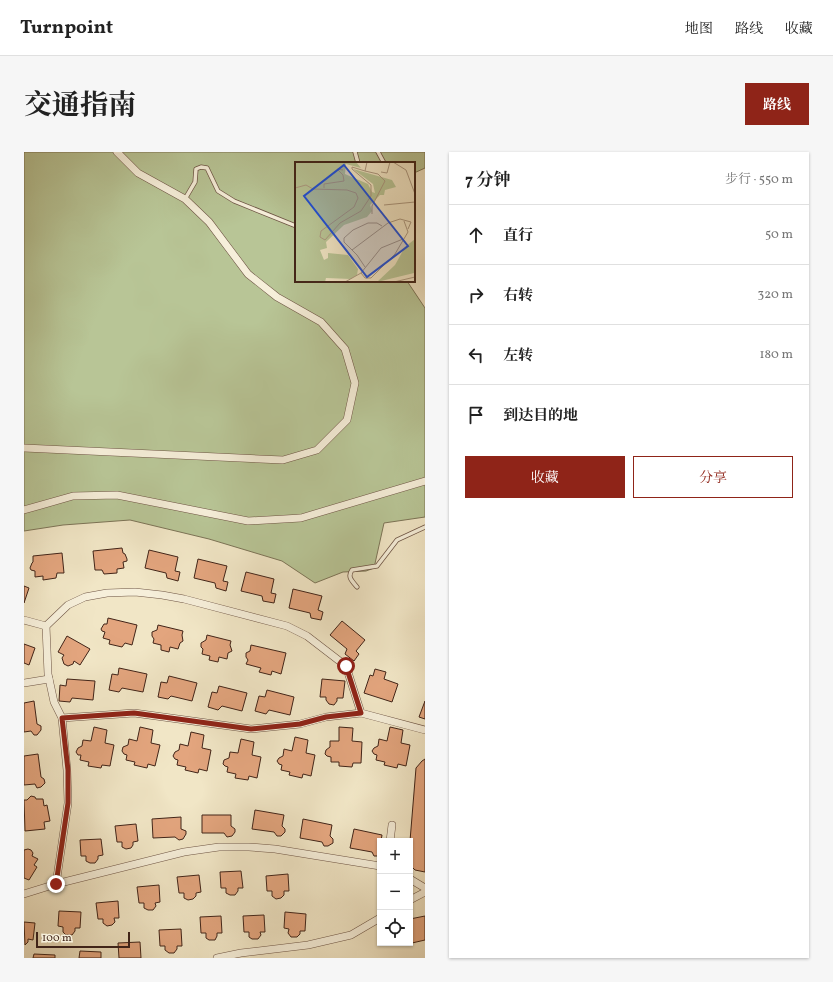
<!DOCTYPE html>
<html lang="zh">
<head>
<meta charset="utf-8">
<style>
  :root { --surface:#fff; --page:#f6f6f6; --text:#222; --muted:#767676; --line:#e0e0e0; --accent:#8f2418 }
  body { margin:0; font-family:Vollkorn,"Noto Serif SC",serif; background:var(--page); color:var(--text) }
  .controls { position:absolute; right:12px; bottom:12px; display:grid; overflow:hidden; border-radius:0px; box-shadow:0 1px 3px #0004 }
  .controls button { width:36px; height:36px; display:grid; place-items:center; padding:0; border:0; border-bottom:1px solid var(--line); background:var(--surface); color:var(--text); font:20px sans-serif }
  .scale { position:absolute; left:12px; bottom:10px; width:94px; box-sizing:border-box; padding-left:4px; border:2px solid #412418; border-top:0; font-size:11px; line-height:14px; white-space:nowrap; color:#412418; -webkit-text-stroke:3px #f6efda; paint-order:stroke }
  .stop { position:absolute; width:12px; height:12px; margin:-9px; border:3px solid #8f2418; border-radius:50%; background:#fff }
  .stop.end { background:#8f2418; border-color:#fff; box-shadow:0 1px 4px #0008 }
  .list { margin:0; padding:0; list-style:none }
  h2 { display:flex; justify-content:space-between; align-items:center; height:52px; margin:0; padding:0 16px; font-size:17px }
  h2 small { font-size:13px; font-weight:400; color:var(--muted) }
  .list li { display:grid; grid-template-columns:26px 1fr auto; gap:12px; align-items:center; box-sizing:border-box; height:60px; padding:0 16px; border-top:1px solid var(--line) }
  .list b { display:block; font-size:15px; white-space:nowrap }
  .list em { font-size:13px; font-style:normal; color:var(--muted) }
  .actions { display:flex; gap:8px; padding:12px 16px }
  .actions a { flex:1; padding:9px 0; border:1px solid var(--accent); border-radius:0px; text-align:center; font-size:14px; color:var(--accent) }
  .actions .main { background:var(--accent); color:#fff }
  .icon { flex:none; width:22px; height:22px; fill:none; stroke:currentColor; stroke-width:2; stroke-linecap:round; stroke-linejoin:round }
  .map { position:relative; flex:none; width:401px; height:806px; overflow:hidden; border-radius:0px }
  header { display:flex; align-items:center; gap:24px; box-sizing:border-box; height:56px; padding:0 20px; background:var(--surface); border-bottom:1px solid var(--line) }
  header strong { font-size:19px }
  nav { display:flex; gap:22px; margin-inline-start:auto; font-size:14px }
  .intro { display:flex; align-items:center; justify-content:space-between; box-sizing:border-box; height:96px; padding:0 24px }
  h1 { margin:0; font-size:28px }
  .button { padding:10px 18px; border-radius:0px; background:var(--accent); color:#fff; font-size:14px; font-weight:700 }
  main { display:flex; gap:24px; padding:0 24px }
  aside { flex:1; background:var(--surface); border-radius:0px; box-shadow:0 1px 3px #0004 }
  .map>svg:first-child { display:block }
</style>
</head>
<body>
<header>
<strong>Turnpoint</strong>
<nav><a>地图</a><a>路线</a><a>收藏</a></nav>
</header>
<div class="intro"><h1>交通指南</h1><a class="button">路线</a></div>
<main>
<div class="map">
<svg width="401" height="806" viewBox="0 0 401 806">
  <rect width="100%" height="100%" fill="#f1e6c6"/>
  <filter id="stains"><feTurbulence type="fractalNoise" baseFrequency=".005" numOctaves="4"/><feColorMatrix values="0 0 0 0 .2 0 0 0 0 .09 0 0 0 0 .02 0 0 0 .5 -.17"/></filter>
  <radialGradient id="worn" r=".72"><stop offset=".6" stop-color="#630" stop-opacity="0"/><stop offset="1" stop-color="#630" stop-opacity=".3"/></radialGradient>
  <path fill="#b8c596" stroke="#7c7457" d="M0,0H401V16L390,21V11H272V129H383L401,156V365L360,371L350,416L342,419L319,420L291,431L258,409L185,387L106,368L39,373L0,379Z"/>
  <g fill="#e3a57e" stroke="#412418">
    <path d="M98,396L99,401L101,402L103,407V409L99,410L100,416L93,417V421L80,422L78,418H71L69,399Z"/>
    <path d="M125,398L154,405L151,419L156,420L154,429L143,426L142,421L121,416Z"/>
    <path d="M38,401L40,421H33L32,426L19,428V424L11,425V419L7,418L6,416L8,411L9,410V404Z"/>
    <path d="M174,407L203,414L199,429L204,430L202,439L192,436L191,431L170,426Z"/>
    <path d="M222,420L250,427L247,441L252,442L250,451L239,449L238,444L217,439Z"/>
    <path d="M0,434L5,436L0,451Z"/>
    <path d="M269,437L298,444L294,458L299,460L297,468L287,466L286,461L265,456Z"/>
    <path d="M84,466L113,473L108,493L101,491L98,495L85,492L86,488L79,486L81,480L78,479L77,477L80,472H83Z"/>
    <path d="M318,469L341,488L332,499L335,502L330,509L321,502L323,497L306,483Z"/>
    <path d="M134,473L159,479L158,483L159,489L156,491L154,497L146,495L145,500L137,498V493L129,491L130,487L128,484V480L133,478Z"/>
    <path d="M183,483L207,489L206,493L208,499L204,501L203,507L195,505L194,510L185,508L186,504L178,502L179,497L177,495V491L182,488Z"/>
    <path d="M43,484L66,497L56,513L50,509L49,512L44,514L40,512L38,506L40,503L34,500Z"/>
    <path d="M0,492L11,496L5,513L0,511Z"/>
    <path d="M227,493L262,501L257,522L248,519L247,523L235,520L237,516L222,512L224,508L222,505V501L226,499Z"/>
    <path d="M95,516L123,522L119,540L98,536L95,540L85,538L88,522L94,523Z"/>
    <path d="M351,517L362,520L360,527L374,532L368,550L340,541L346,523L349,524Z"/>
    <path d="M145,524L173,531L168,549L147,544L144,547L134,545L137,530L143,531Z"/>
    <path d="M43,527L71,529L69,548L48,546L46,550L35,549L36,533L42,534Z"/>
    <path d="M298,527L321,529L319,546H313V549L310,553L305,552L302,548V545H296Z"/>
    <path d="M195,534L223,541L218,559L198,554L194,558L184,555L188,540L193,541Z"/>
    <path d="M243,538L270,545L266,563L245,558L242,562L231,559L235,544L241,545Z"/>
    <path d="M10,549L13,572L17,574V578L13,583H10L7,579L0,580V551Z"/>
    <path d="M401,549V567L395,565Z"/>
    <path d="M70,575L83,578L81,591L90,593L86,614L78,613L77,616L64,614L65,610L56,608L57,603H54L52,600L54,596L58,594L59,588L67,589Z"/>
    <path d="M116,575L129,578L127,591L136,593L131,614L124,612L123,616L110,613L111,610L102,608L103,603L100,602L98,599L99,595L104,593L105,587L113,589Z"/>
    <path d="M315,575L329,576L328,589L338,590L337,611H329L328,615L315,614V610H307V605L303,604L301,602L302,598L306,595V589H315Z"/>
    <path d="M366,575L379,578L377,591L386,593L382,614L374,612L373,616L360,613L361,610L352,608L353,603L350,602L348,599L350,596L354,594L355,587L363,589Z"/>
    <path d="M167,580L180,583L178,596L187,598L183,619L175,617L174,621L161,618L162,615L153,613L154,608L151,607L149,604L151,600L155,598L156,592L164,594Z"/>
    <path d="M271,585L284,588L282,601L291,603L287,624L279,622L278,626L265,623L266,620L257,618L258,613L255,612L253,609L255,606L259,604L260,597L268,599Z"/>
    <path d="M217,587L230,590L228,603L237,605L233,626L225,624L224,628L211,626L212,622L203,620L204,615L201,614L199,612L200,608L205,606L206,600L214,601Z"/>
    <path d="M14,602L17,625L20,627L21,631L17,635L13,636L11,632L0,633V604Z"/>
    <path d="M401,607V720L391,718L387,714L386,689L392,616L398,609Z"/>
    <path d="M7,644L11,645L12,647H19L20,654L23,653L26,669L20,670L21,677L1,679L0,648H3Z"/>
    <path d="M231,658L260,663L258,674L261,677V680L257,684H253L250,680L228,677Z"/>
    <path d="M178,663H207V674L211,677V680L208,684L203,685L200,681H178Z"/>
    <path d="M157,665V677L162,679V682L159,687L155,688L151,685L129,686L128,667Z"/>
    <path d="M279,667L308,673L306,684L309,687V691L304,694H300L298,690L276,686Z"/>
    <path d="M112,672L114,689L109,690V693L107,696L102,697L98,695V690H93L91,674Z"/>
    <path d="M330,677L358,683L357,689H356V703L355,704H350L348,700L326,696Z"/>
    <path d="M77,687L79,703L74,704V707L71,711H66L62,709V704H57L56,688Z"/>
    <path d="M4,697L7,698L9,701L8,704L14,707L10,713L13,715L5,728L0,726V698Z"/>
    <path d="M217,719L219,736H214V739L211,743H206L202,741V736H197L196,720Z"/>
    <path d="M264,722L265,739H260V743L257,746L252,747L248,744V739H243L242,724Z"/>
    <path d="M175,723L177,740L172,741V744L169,747L164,748L160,746V741H155L153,725Z"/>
    <path d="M135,733L136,750L131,751L132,754L129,758H124L120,756V751H115L113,735Z"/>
    <path d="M94,749L95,766H90L91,770L88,773L83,774L79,771V767H74L72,751Z"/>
    <path d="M35,759L57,760L56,776H51V779L48,783H42L39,780V775L34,774Z"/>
    <path d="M261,760L282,762L281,779H276V782L273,785H267L264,781L265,777L260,776Z"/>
    <path d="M240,763L241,780H236L237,783L234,787H228L225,785V780H220L219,764Z"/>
    <path d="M197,764L198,781H193V784L191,788H185L182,786V781H177L176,765Z"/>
    <path d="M401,764V788L388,791L387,786L386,787V767Z"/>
    <path d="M0,770L11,771L9,788L4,787V790L1,793Z"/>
    <path d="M157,777L158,794H153V797L150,801H145L141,798V794H136L135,778Z"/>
    <path d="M116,790L117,806H95L94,791Z"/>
    <path d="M56,799L77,800V806H55Z"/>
    <path d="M10,802L31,803V806H9Z"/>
  </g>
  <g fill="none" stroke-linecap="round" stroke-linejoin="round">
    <g stroke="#6d5444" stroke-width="5">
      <g id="service">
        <path d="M331,0L334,11"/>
        <path d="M354,0L360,11"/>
        <path d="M161,47L171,30L172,17L177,15L183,16L194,39L210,49L272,74"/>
        <path d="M333,435C328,429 323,425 328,418L353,414L373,388L401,375"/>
      </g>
    </g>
    <g stroke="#6d5444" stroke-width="8">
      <g id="minor">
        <path d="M0,296L259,308L293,298L323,268L331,231L321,197L297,170L253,145L224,122L185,70L161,47L114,21L93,0"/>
        <path d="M0,358L49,344L93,343L224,369L277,366L401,329"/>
        <path d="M0,468L22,474"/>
        <path d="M0,531L25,527"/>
        <path d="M38,566L110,561L227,577L276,572L302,565L337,561L401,578"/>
        <path d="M366,689L368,673"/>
        <path d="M386,727L401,736"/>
        <path d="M32,732L44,651L43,618L38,566L30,550L24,522L22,474L44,453L61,445L83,441L111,440L138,443L160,447L263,474L283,484L322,514L337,561"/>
        <path d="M0,742L32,732L160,700L195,695H225L251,697L356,714"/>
        <path d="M386,748L401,740"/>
        <path d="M193,806L217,801L284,793L327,783L356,766"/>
      </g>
    </g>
    <use href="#service" stroke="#f6efda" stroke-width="3.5"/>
    <use href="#minor" stroke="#f6efda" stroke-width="7"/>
  </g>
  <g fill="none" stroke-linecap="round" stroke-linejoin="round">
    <path stroke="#8f2418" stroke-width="5" d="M32,732L44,651V618L38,566L110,561L227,577L276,572L302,565L337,561L322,514"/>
  </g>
  <g transform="translate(271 10)">
    <rect width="120" height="120" fill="#f1e6c6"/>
    <path d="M0,0H61L66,6L51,2L50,12L73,22L77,30L80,31L78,22L58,7L97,18L101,25L90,28L89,33H85L75,43L77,49L72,55L49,63L31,80L32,86L25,88L29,98L33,96V91L53,93L63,107L62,113L56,117L31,116L30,120H0ZM120,77L119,111L82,120L100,103L110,85Z" fill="#b8c596"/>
    <path fill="none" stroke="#ab9880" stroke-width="1" d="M98,0L111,8L120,32M70,9L83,12L90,19L77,44V52M86,10L92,11L95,0M0,26L11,23L18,27L52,28L61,31L63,36L59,45L26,69L25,75L30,78L45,61L66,49L76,34V23L57,7V5L70,9L72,0M29,26V22L49,19L48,13L42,7L48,8M89,43L120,40M57,88L93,61L105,57L116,60L113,67M70,105L62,93L49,80V76L58,68L73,61H82L87,64M66,111L70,116H76L100,92L113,70L109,59M50,120L66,111L86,86L108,77M99,120L120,115"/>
    <path fill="#1d4ed8" fill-opacity="0.15" stroke="#1d4ed8" stroke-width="2" d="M49,3L113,84L72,115L9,34Z"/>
    <rect width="120" height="120" fill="none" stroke="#412418" stroke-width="2"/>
  </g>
  <rect width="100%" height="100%" filter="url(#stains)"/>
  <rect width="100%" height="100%" fill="url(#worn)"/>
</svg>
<div class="controls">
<button>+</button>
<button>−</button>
<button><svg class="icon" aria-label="locate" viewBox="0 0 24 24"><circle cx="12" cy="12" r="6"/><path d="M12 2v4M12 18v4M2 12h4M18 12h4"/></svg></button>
</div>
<div class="scale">100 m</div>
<div class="stop" style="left:322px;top:514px"></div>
<div class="stop end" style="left:32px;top:732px"></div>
</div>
<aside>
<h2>7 分钟<small>步行 · 550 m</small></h2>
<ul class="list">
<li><svg class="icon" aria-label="ahead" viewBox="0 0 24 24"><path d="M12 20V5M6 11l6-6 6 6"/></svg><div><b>直行</b></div><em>50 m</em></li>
<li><svg class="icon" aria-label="right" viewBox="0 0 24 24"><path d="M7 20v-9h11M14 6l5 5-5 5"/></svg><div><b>右转</b></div><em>320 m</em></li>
<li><svg class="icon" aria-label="left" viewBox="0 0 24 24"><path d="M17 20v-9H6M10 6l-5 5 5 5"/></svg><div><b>左转</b></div><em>180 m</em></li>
<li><svg class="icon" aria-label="arrive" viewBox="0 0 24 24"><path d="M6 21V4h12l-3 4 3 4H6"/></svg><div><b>到达目的地</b></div></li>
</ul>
<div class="actions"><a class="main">收藏</a><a>分享</a></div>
</aside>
</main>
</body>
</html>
